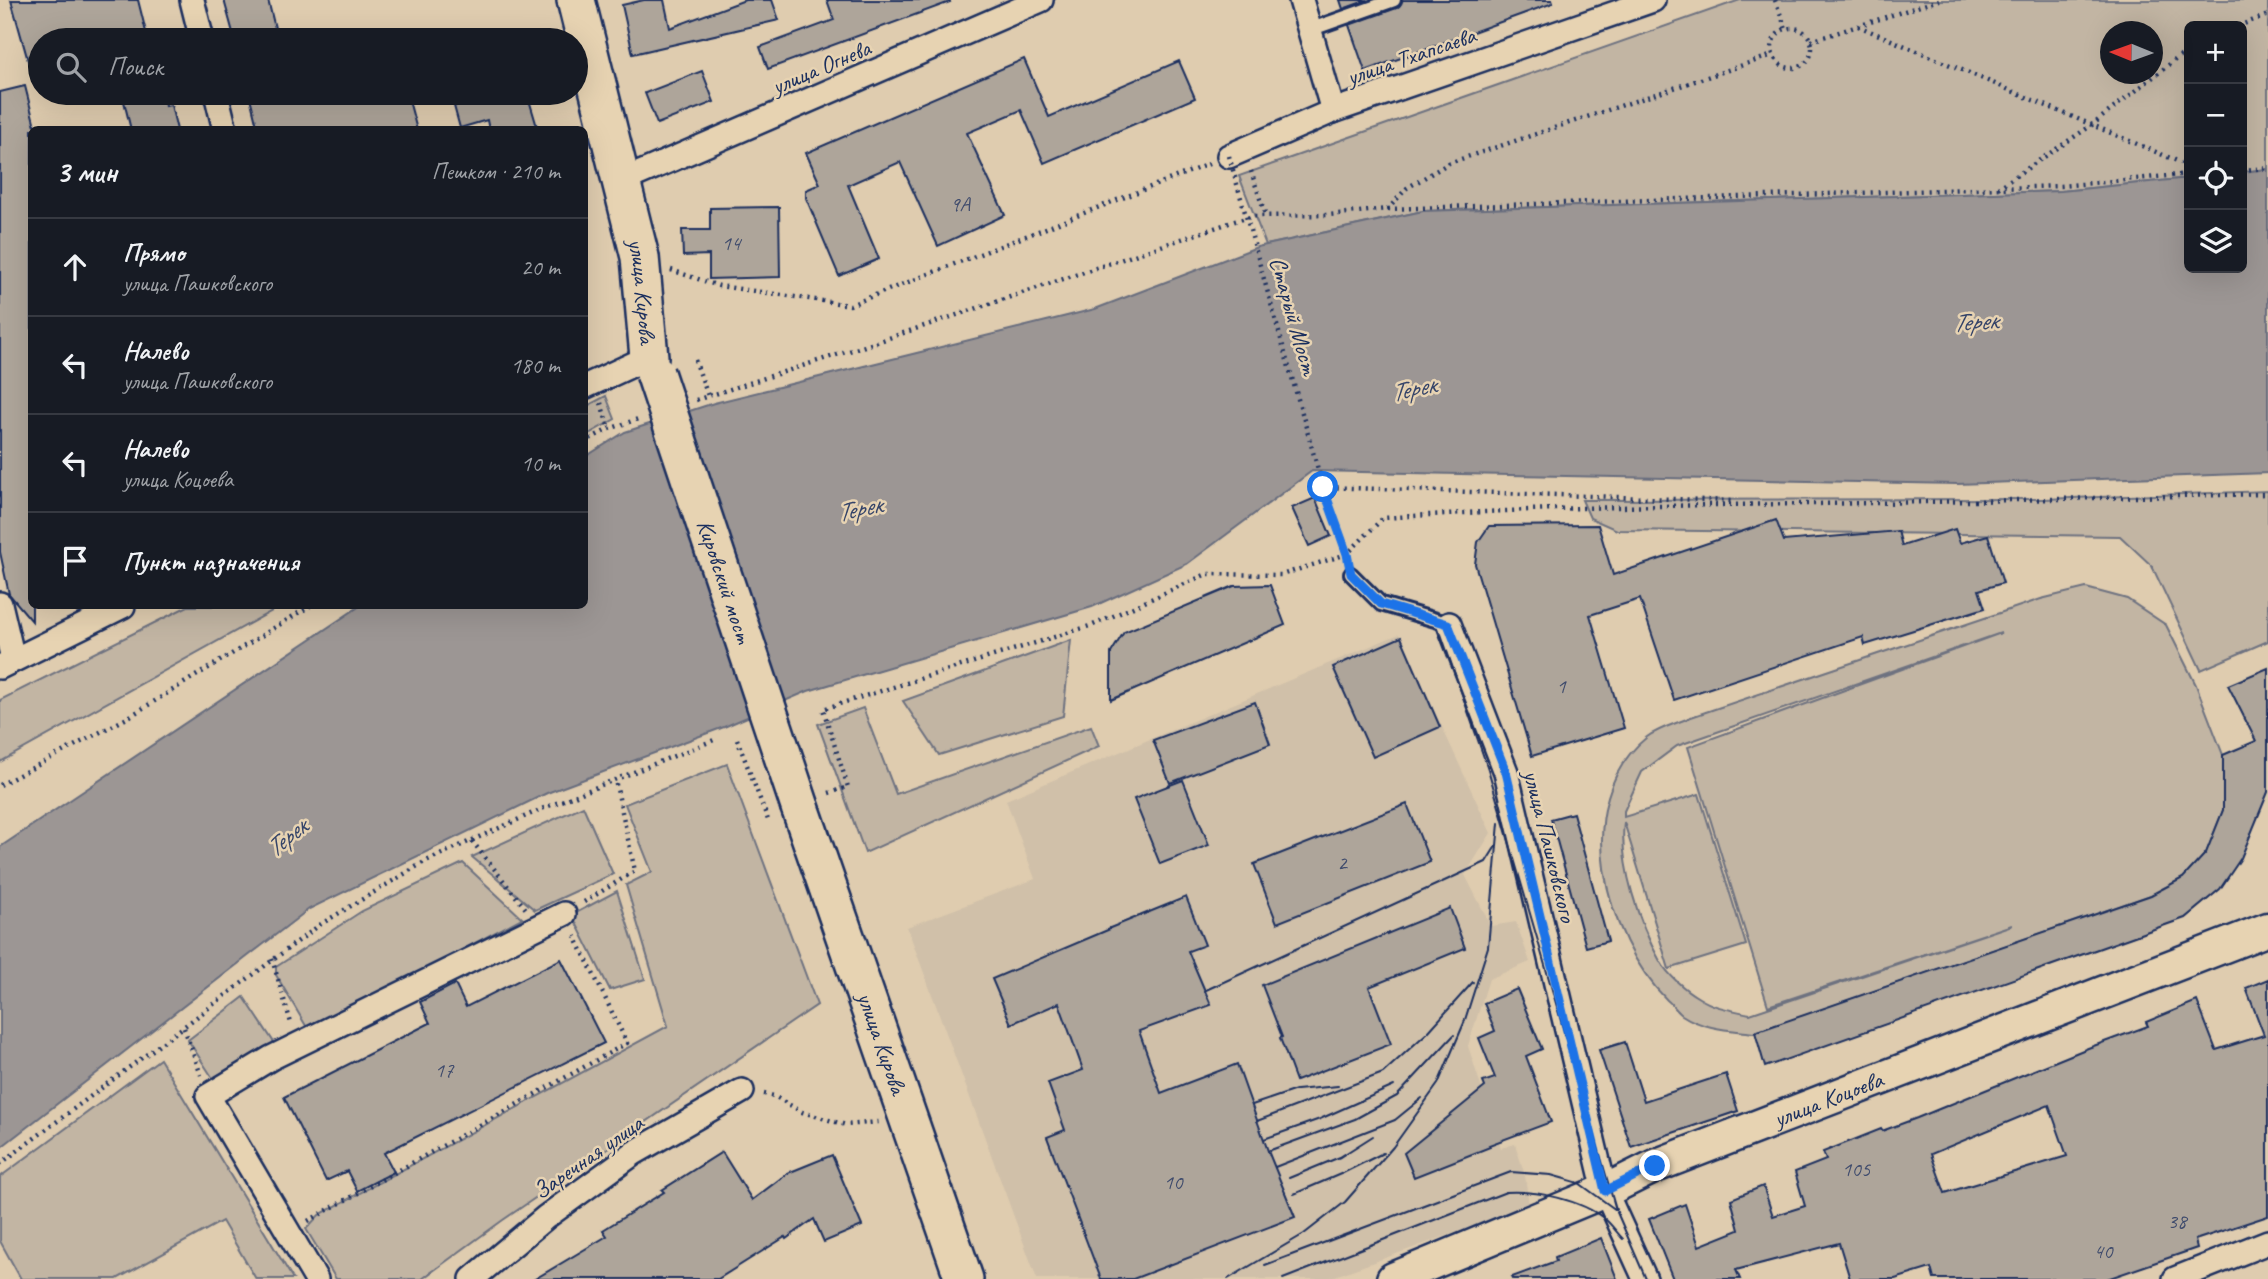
<!DOCTYPE html>
<html lang="ru">
<head>
<meta charset="utf-8">
<style>
  :root { --surface:#171b24; --page:#242831; --text:#f1f3f6; --muted:#9ea1a6; --line:#363941 }
  body { margin:0; font-family:Caveat,sans-serif; background:var(--page); color:var(--text) }
  .controls { position:absolute; right:21px; top:21px; display:grid; overflow:hidden; border-radius:10px; box-shadow:0 7px 28px #0002 }
  .controls button { width:63px; height:63px; display:grid; place-items:center; padding:0; border:0; border-bottom:2px solid var(--line); background:var(--surface); color:var(--text); font:35px sans-serif }
  .compass { position:absolute; left:2100px; top:21px; width:63px; height:63px; border-radius:50%; background:var(--surface); box-shadow:0 7px 28px #0002; rotate:271deg }
  .stop { position:absolute; width:21px; height:21px; margin:-16px; border:5px solid #1a73e8; border-radius:50%; background:#fff }
  .stop.end { background:#1a73e8; border-color:#fff; box-shadow:0 2px 7px #0008 }
  .list { margin:0; padding:0; list-style:none }
  h2 { display:flex; justify-content:space-between; align-items:center; height:91px; margin:0; padding:0 28px; font-size:30px }
  h2 small { font-size:23px; font-weight:400; color:var(--muted) }
  .list li { display:grid; grid-template-columns:46px 1fr auto; gap:21px; align-items:center; box-sizing:border-box; height:98px; padding:0 28px; border-top:2px solid var(--line) }
  .list b { display:block; font-size:26px; white-space:nowrap }
  .list p { margin:0; font-size:23px; white-space:nowrap; color:var(--muted) }
  .list em { font-size:23px; font-style:normal; color:var(--muted) }
  .icon { flex:none; width:38px; height:38px; fill:none; stroke:currentColor; stroke-width:2; stroke-linecap:round; stroke-linejoin:round }
  .map { position:relative; flex:none; width:2268px; height:1279px; overflow:hidden }
  .search { position:absolute; background:var(--surface); box-shadow:0 7px 28px #0002; left:28px; top:28px; width:560px; height:77px; display:flex; align-items:center; gap:18px; box-sizing:border-box; padding:0 24px; border-radius:38px; color:var(--muted); font-size:26px }
  .panel { position:absolute; background:var(--surface); box-shadow:0 7px 28px #0002; left:28px; top:126px; width:560px; height:483px; border-radius:10px }
  .map>svg:first-child { display:block }
</style>
</head>
<body>
<div class="map">
<svg width="2268" height="1279" viewBox="0 0 2268 1279">
  <rect width="100%" height="100%" fill="#dfccaf"/>
  <filter id="ink" filterUnits="userSpaceOnUse"><feTurbulence type="fractalNoise" baseFrequency=".0143" numOctaves="2"/><feDisplacementMap in="SourceGraphic" scale="14" xChannelSelector="R" yChannelSelector="G"/><feConvolveMatrix kernelMatrix="1 2 1 2 8 2 1 2 1" color-interpolation-filters="sRGB"/></filter>
  <g filter="url(#ink)">
    <path fill="#d0c0a9" d="M1399,634L1491,833L1465,875L1491,926L1516,922L1530,962L1489,979L1468,1046L1501,1148L1515,1144L1525,1175L1529,1206L1327,1279H1037L907,927L1035,879L1006,800Z"/>
    <g fill="#c2b5a3" stroke="#6e7280" stroke-width="2" fill-rule="evenodd">
      <path d="M1740,0H2268V169L2242,172V26H2189V178L2061,191L1423,211L1266,245L1239,176ZM2110,32H2152V74H2110Z"/>
      <path d="M606,396L615,419L585,436V407Z"/>
      <path d="M2268,491V641L2201,670L2152,566L2120,536L1617,530L1590,518L1582,500L2043,499Z"/>
      <path d="M2086,588L2127,599L2166,625L2196,685L2223,755V810L2206,853L2183,878L2151,895L1754,1033C1730,1030 1703,1029 1682,1015C1677,1011 1672,1004 1667,1000C1605,938 1568,801 1647,737C1659,728 1678,723 1691,717L2041,599ZM2001,633L1688,747L1768,1006L2012,925L1750,1014C1732,1010 1714,1008 1699,998C1685,990 1668,975 1660,961C1639,924 1619,864 1624,822L1669,969L1746,945L1699,794L1624,817V811L1642,772L1677,746Z"/>
      <path d="M188,606H281L0,762V700Z"/>
      <path d="M1071,640L1063,716L939,755L903,701Z"/>
      <path d="M863,708L896,794L1091,726L1099,746L865,853L818,724Z"/>
      <path d="M727,764L817,1005L503,1220L422,1279H336L306,1229L319,1215L668,1026L626,885L652,872L625,804Z"/>
      <path d="M583,806L613,874L535,910L472,857Z"/>
      <path d="M463,863L522,918L309,1031L276,975V967L362,911Z"/>
      <path d="M617,891L645,979L610,990L572,915Z"/>
      <path d="M244,997L275,1044L214,1080L188,1040Z"/>
      <path d="M160,1059L293,1279H256L222,1221L117,1279H21L0,1241V1177Z"/>
    </g>
    <path fill="#9c9694" stroke="#686d7e" stroke-width="2" d="M2268,169V473L1957,484L1312,471L1187,564L1092,607L808,691L724,727L547,793L309,909L0,1148V847L360,606H584L585,457L625,432L714,403L1095,309L1257,247L1423,211L2061,191L2189,178V268H2242V172Z"/>
    <g fill="#aea59a" stroke="#1b2f5e" stroke-width="2" fill-rule="evenodd">
      <path d="M11,0H138L148,40H40V81L34,82Z"/>
      <path d="M224,0H268L278,40H235Z"/>
      <path d="M644,0H664L670,28L745,0H772L779,20L633,54L622,5Z"/>
      <path d="M827,0H949L950,2L768,69L760,47L834,20Z"/>
      <path d="M1340,0H1368L1343,9Z"/>
      <path d="M1403,0H1552L1553,3L1365,71L1349,25L1397,8Z"/>
      <path d="M1024,59L1049,117L1179,61L1195,98L1044,163L1021,110L967,133L1005,215L938,246L900,162L848,185L879,259L839,276L806,198V190L820,184L806,153Z"/>
      <path d="M702,71L714,102L657,124L645,93Z"/>
      <path d="M25,86L36,130H32V621L9,594L0,552V92Z"/>
      <path d="M122,93H163L165,106L171,105L177,130H131Z"/>
      <path d="M249,93H407L417,130H258Z"/>
      <path d="M482,93H527L538,130H489L487,120L460,128L454,106L483,98Z"/>
      <path d="M779,207L780,277L709,279V255L683,256L682,230H710V208Z"/>
      <path d="M1315,498L1331,536L1309,546L1292,508Z"/>
      <path d="M1776,520L1784,541L1898,531L1902,546L1955,529L1960,543L1988,535L2003,583L1979,590L1985,608L1865,645L1863,637L1674,700L1640,599L1590,615L1624,728L1532,756L1475,564L1478,542L1489,526L1598,525L1613,575Z"/>
      <path d="M1270,585L1285,625L1111,700V653L1124,632L1234,586Z"/>
      <path d="M1401,637L1440,727L1373,757L1333,667Z"/>
      <path d="M2268,668V792L2241,858L2220,889L2185,918L1765,1067L1755,1032L2151,895L2183,878L2206,853L2223,810V755L2256,741L2228,685Z"/>
      <path d="M1255,702L1270,744L1170,783L1153,740Z"/>
      <path d="M1183,780L1209,845L1160,864L1134,799Z"/>
      <path d="M1407,804L1430,862L1277,923L1254,864Z"/>
      <path d="M1573,813L1608,941L1586,947L1551,819Z"/>
      <path d="M1186,897L1205,945L1188,951L1211,1005L1139,1031L1161,1093L1237,1064L1268,1151L1295,1217L1133,1279H1101L1047,1137L1065,1130L1048,1083L1083,1070L1059,1003L1011,1024L992,979L1110,929V928Z"/>
      <path d="M1450,908L1465,948L1369,987L1391,1044L1296,1081L1280,1038L1282,1037L1262,985Z"/>
      <path d="M561,959L604,1043L384,1153L394,1172L357,1191L347,1171L326,1181L284,1097L430,1023L420,1002L455,984L466,1007Z"/>
      <path d="M2268,979V1216L2195,1240L2197,1248L2107,1279H1934L1931,1268L1895,1279H1850L1839,1243L1736,1270L1740,1279H1673L1649,1219L1685,1204L1699,1246L1739,1230L1731,1199L1763,1186L1773,1216L1805,1206L1795,1172L1826,1160L1823,1152L1881,1129L1882,1131L1917,1118L2088,1048L2148,1026L2146,1022L2197,1001L2216,1050L2264,1035L2246,988ZM2049,1105L2067,1156L1945,1193L1931,1154Z"/>
      <path d="M1517,989L1542,1049L1526,1056L1551,1122L1489,1145L1490,1147L1414,1177L1404,1153L1485,1087L1483,1082L1495,1078L1479,1038L1495,1031L1484,1003Z"/>
      <path d="M1625,1042L1644,1101L1726,1074L1738,1111L1631,1147L1599,1050Z"/>
      <path d="M722,1152L752,1200L788,1173L832,1155L862,1226L824,1242L814,1219L786,1239L785,1237L761,1252L718,1279H535L607,1236L603,1230L664,1192L662,1190Z"/>
      <path d="M1601,1238L1617,1279H1513L1512,1277L1556,1261L1555,1257Z"/>
    </g>
    <g fill="none" stroke-linecap="round" stroke-linejoin="round">
      <g stroke="#1b2f5e" stroke-width="18">
        <g id="lane">
          <path d="M1309,30L1394,0"/>
          <path d="M1351,574L1381,604L1449,624"/>
        </g>
      </g>
      <g stroke="#1b2f5e" stroke-width="28">
        <g id="street">
          <path d="M192,0L202,40"/>
          <path d="M1301,0L1333,111"/>
          <path d="M216,93L225,130"/>
          <path d="M1229,156L1333,111L1653,0"/>
          <path d="M622,181L1041,0"/>
          <path d="M584,387L649,357"/>
          <path d="M0,604L13,659"/>
          <path d="M1449,624L1506,772L1605,1191L1645,1279"/>
          <path d="M0,667L123,606"/>
          <path d="M316,1279L208,1096L271,1058L564,914"/>
          <path d="M472,1279L546,1217L634,1153L742,1091"/>
          <path d="M2175,1279L2268,1242"/>
        </g>
      </g>
      <g stroke="#1b2f5e" stroke-width="37">
        <g id="secondary">
          <path id="s1" d="M1393,1279L1605,1191L1655,1166L2268,929"/>
        </g>
      </g>
      <g stroke="#1b2f5e" stroke-width="42">
        <g id="primary">
          <path id="s2" d="M576,0L640,257L649,357"/>
          <path id="s3" d="M800,807L964,1279"/>
        </g>
      </g>
      <g stroke="#1b2f5e" stroke-width="4.5" stroke-dasharray="2 5" stroke-linecap="butt">
        <path d="M1775,0L1786,29"/>
        <path d="M1858,26L2189,166"/>
        <path d="M2238,26L2268,15"/>
        <circle cx="1792" cy="48" r="20"/>
        <path d="M1811,41L1939,0"/>
        <path d="M2242,170L2268,168"/>
        <path d="M1251,171L1266,217"/>
        <path d="M1998,188L2092,125L2189,49"/>
        <path d="M1388,209L2060,186L2189,174"/>
        <path d="M671,270L719,286L850,305L1209,164"/>
        <path d="M695,360L708,396"/>
        <path d="M696,400L874,343L1235,221L1254,216L1328,215L1388,209L1407,188L1449,163L1773,55"/>
        <path d="M601,403L609,429"/>
        <path d="M584,442L609,429L638,419"/>
        <path d="M1347,553L1323,487L1734,501"/>
        <path d="M737,739L768,820L771,819"/>
        <path d="M0,785L127,718L310,606"/>
        <path d="M829,793L848,787L823,709L1093,625L1207,574L1281,575L1347,554L1383,518C1526,508 1668,505 1812,504C1964,502 2116,497 2268,494"/>
        <path d="M472,841L526,909"/>
        <path d="M584,902L635,871L615,780"/>
        <path d="M272,959L291,1023"/>
        <path d="M184,1028L201,1075"/>
        <path d="M764,1094L774,1096L802,1112L846,1125L879,1122"/>
        <path d="M0,1164L321,924L426,861L544,808L714,740"/>
        <path d="M308,1221L627,1043L575,936"/>
      </g>
      <use href="#lane" stroke="#e7d3b2" stroke-width="12"/>
      <use href="#street" stroke="#e7d3b2" stroke-width="23"/>
      <use href="#secondary" stroke="#e7d3b2" stroke-width="32"/>
      <use href="#primary" stroke="#e7d3b2" stroke-width="37"/>
      <g stroke="#1b2f5e" stroke-width="2">
        <path d="M1441,634L1488,769L1616,1210L1646,1279"/>
        <path d="M1206,990L1486,862L1496,846"/>
        <path d="M1252,1105L1296,1090L1338,1086"/>
        <path d="M1257,1121L1383,1073L1428,1032L1473,982"/>
        <path d="M1264,1139L1320,1119L1394,1086"/>
        <path d="M1268,1151L1355,1119L1397,1096L1454,1035"/>
        <path d="M1275,1167L1395,1120L1422,1098"/>
        <path d="M1289,1178L1340,1157L1373,1136"/>
        <path d="M1294,1194L1343,1173L1383,1153"/>
        <path d="M1265,1265L1511,1172L1551,1175L1579,1183L1616,1210"/>
        <path d="M1228,1279L1304,1234L1345,1202L1393,1147L1438,1084L1464,1023L1488,947L1499,823"/>
        <path d="M1283,1279L1506,1192C1536,1190 1581,1200 1605,1219C1612,1225 1617,1233 1623,1239"/>
      </g>
      <g stroke="#1b2f5e" stroke-width="42" stroke-linecap="butt">
        <g id="primary-bridge">
          <path id="s4" d="M655,373L800,807"/>
        </g>
      </g>
      <path stroke="#1b2f5e" stroke-width="4.5" stroke-dasharray="2 5" stroke-linecap="butt" d="M1229,156L1323,487"/>
      <use href="#primary-bridge" stroke="#e7d3b2" stroke-width="37"/>
    </g>
  </g>
  <g fill="none" stroke-linecap="round" stroke-linejoin="round" filter="url(#ink)">
    <path stroke="#1a73e8" stroke-width="9" d="M1323,487L1347,554L1351,574L1381,604L1448,624L1506,772L1605,1191L1655,1166"/>
  </g>
  <g text-anchor="middle" stroke-width="5" stroke-linejoin="round" paint-order="stroke">
    <g font-size="21" fill="#404c6d">
      <text x="960" y="211">9А</text>
      <text x="731" y="250">14</text>
      <text x="1561" y="693">1</text>
      <text x="1342" y="870">2</text>
      <text x="444" y="1077">17</text>
      <text x="1856" y="1176">105</text>
      <text x="1173" y="1189">10</text>
      <text x="2177" y="1228">38</text>
      <text x="2103" y="1258">40</text>
    </g>
    <g font-size="24" fill="#1b2f5e" stroke="#e7d3b2">
      <text transform="translate(1411 56) rotate(-19)" y="8">улица Тхапсаева</text>
      <text transform="translate(821 67) rotate(-23)" y="8">улица Огнева</text>
      <text dy="8" stroke="none"><textPath href="#s2" startOffset="299">улица Кирова</textPath></text>
      <text transform="translate(1294 316) rotate(74)" y="8">Старый Мост</text>
      <text dy="8" stroke="none"><textPath href="#s4" startOffset="220">Кировский мост</textPath></text>
      <text transform="translate(1550 846) rotate(76)" y="8">улица Пашковского</text>
      <text dy="8" stroke="none"><textPath href="#s3" startOffset="250">улица Кирова</textPath></text>
      <text dy="8" stroke="none"><textPath href="#s1" startOffset="471">улица Коцоева</textPath></text>
      <text transform="translate(588 1157) rotate(-35)" y="8">Заречная улица</text>
    </g>
    <g font-size="26" font-style="italic" fill="#354469" stroke="#e7d3b2">
      <text transform="translate(1975 321) rotate(-4)" y="9">Терек</text>
      <text transform="translate(1413 388) rotate(-12)" y="9">Терек</text>
      <text transform="translate(859 508) rotate(-12)" y="9">Терек</text>
      <text transform="translate(286 837) rotate(-39)" y="9">Терек</text>
    </g>
  </g>
</svg>
<div class="controls">
<button>+</button>
<button>−</button>
<button><svg class="icon" aria-label="locate" viewBox="0 0 24 24"><circle cx="12" cy="12" r="6"/><path d="M12 2v4M12 18v4M2 12h4M18 12h4"/></svg></button>
<button><svg class="icon" aria-label="layers" viewBox="0 0 24 24"><path d="M12 4l9 5-9 5-9-5zM3 14l9 5 9-5"/></svg></button>
</div>
<svg class="compass" viewBox="-18 -18 36 36"><path d="M0-13l5 13h-10z" fill="#e53935"/><path d="M0 13l5-13h-10z" fill="#9ea1a6"/></svg>
<div class="stop" style="left:1323px;top:487px"></div>
<div class="stop end" style="left:1655px;top:1166px"></div>
<div class="search"><svg class="icon" aria-label="search" viewBox="0 0 24 24"><circle cx="10" cy="10" r="6"/><path d="M15 15l6 6"/></svg>Поиск</div>
<section class="panel">
<h2>3 мин<small>Пешком · 210 m</small></h2>
<ul class="list">
<li><svg class="icon" aria-label="ahead" viewBox="0 0 24 24"><path d="M12 20V5M6 11l6-6 6 6"/></svg><div><b>Прямо</b><p>улица Пашковского</p></div><em>20 m</em></li>
<li><svg class="icon" aria-label="left" viewBox="0 0 24 24"><path d="M17 20v-9H6M10 6l-5 5 5 5"/></svg><div><b>Налево</b><p>улица Пашковского</p></div><em>180 m</em></li>
<li><svg class="icon" aria-label="left" viewBox="0 0 24 24"><path d="M17 20v-9H6M10 6l-5 5 5 5"/></svg><div><b>Налево</b><p>улица Коцоева</p></div><em>10 m</em></li>
<li><svg class="icon" aria-label="arrive" viewBox="0 0 24 24"><path d="M6 21V4h12l-3 4 3 4H6"/></svg><div><b>Пункт назначения</b></div></li>
</ul>
</section>
</div>
</body>
</html>
